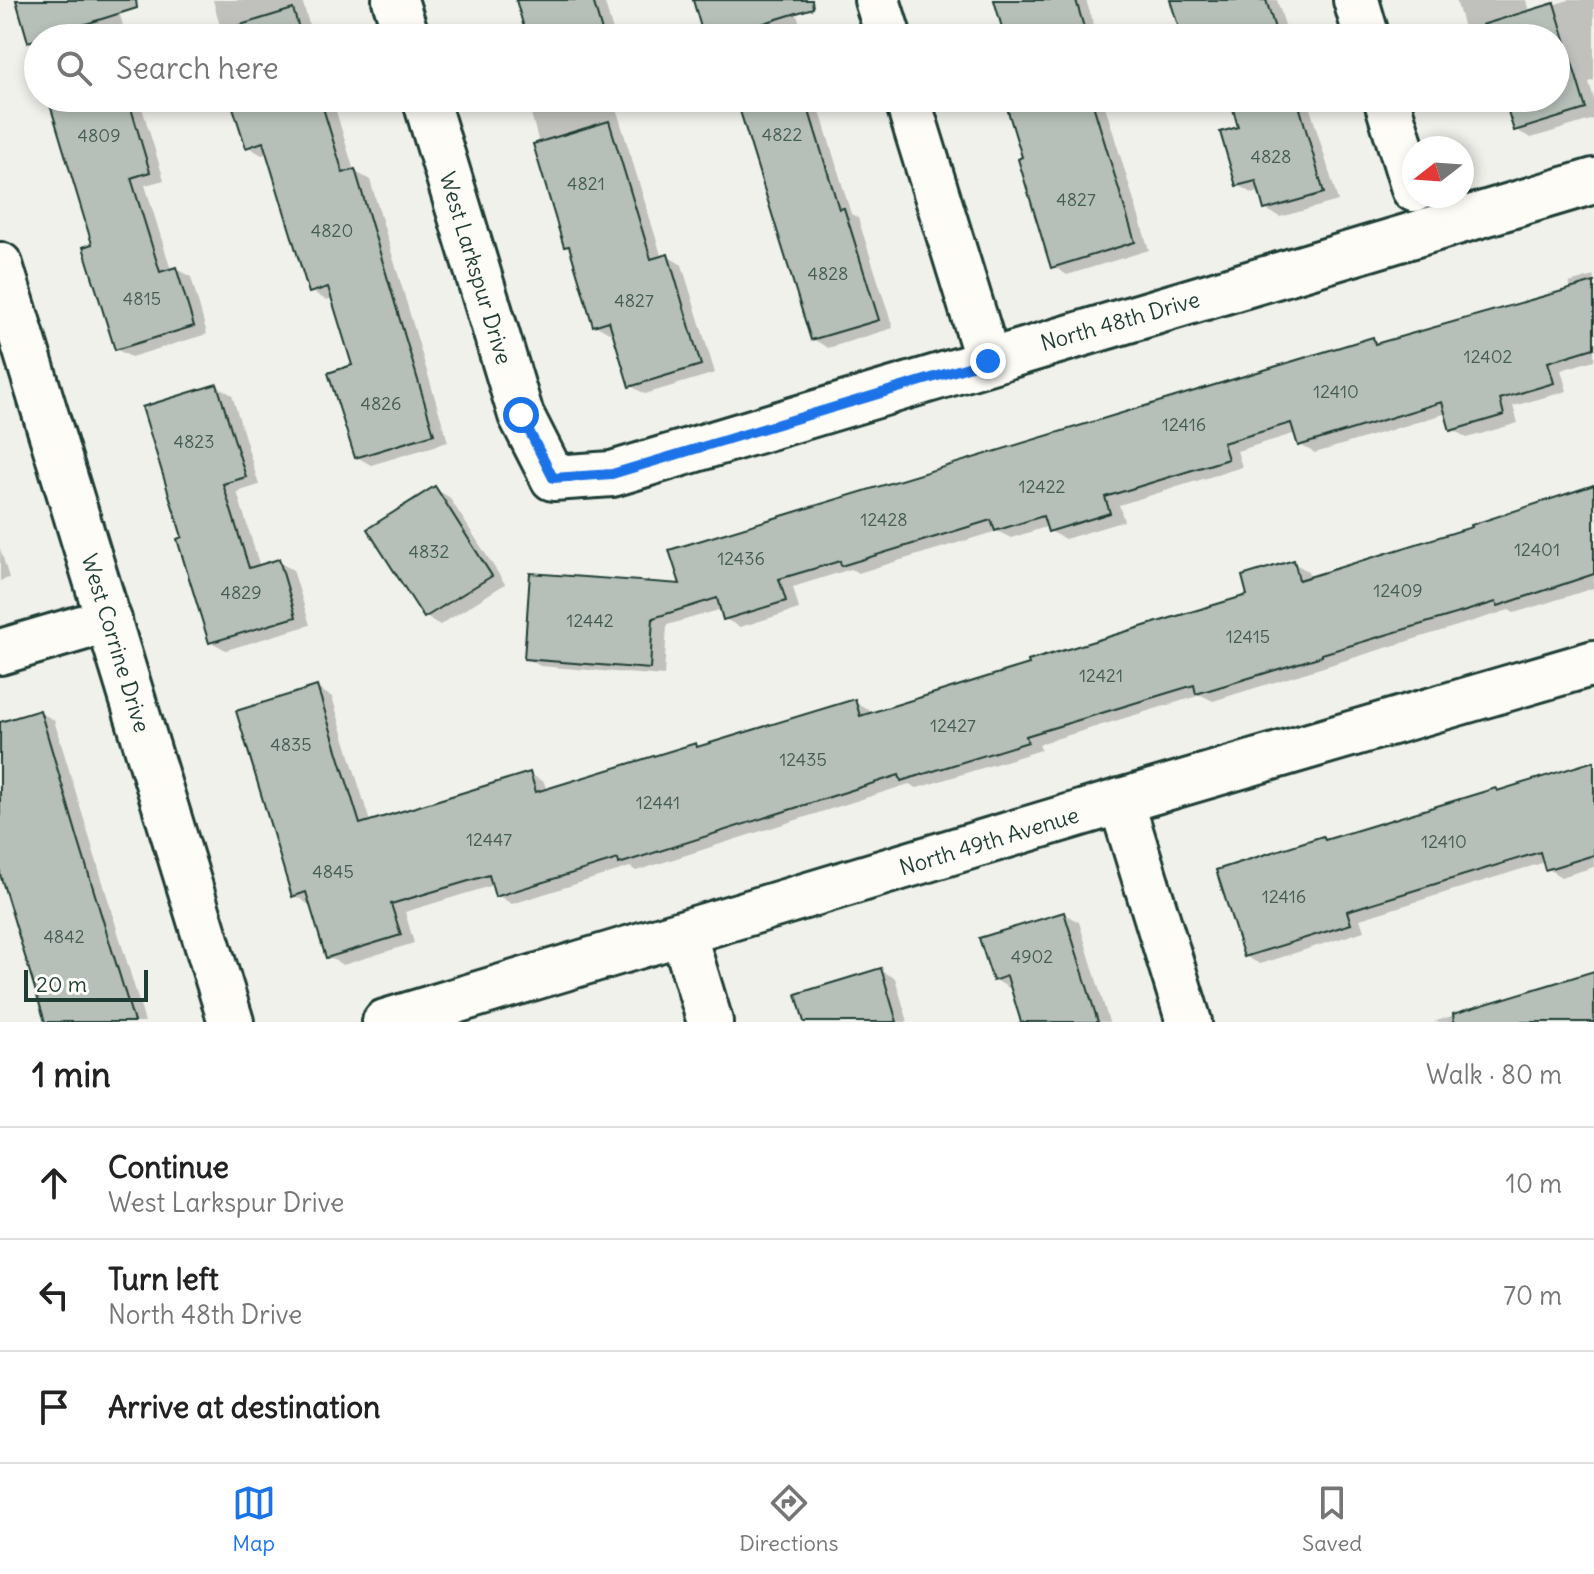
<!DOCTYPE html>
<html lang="en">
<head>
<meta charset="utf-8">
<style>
  :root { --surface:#fff; --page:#f6f6f6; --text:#222; --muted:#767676; --line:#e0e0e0; --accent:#1a73e8 }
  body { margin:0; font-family:Delius,sans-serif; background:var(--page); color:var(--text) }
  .compass { position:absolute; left:1402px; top:136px; width:72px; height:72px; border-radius:50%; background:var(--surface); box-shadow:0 4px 12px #0003; rotate:253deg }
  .scale { position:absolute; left:24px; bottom:20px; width:124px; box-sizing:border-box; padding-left:8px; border:4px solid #1f3d34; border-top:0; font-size:22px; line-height:28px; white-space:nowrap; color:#1f3d34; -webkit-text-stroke:6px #fdfcf7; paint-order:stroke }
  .stop { position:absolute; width:24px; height:24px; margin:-18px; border:6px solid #1a73e8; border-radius:50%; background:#fff }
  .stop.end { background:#1a73e8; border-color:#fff; box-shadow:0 2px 8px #0008 }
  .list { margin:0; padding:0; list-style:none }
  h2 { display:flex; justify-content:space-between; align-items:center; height:104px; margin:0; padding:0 32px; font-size:34px }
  h2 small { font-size:26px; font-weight:400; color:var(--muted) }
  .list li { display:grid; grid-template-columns:52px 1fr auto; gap:24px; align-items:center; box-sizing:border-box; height:112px; padding:0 32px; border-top:2px solid var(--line) }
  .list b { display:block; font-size:30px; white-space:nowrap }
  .list p { margin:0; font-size:26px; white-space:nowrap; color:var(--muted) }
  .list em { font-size:26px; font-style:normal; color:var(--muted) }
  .icon { flex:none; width:44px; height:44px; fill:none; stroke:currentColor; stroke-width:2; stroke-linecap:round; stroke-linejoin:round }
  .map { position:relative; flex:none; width:1594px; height:1022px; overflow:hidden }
  .search { position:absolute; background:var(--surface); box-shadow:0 4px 12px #0003; left:24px; right:24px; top:24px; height:88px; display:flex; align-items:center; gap:20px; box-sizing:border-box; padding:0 28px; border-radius:44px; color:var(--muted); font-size:30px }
  .sheet { height:440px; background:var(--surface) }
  nav { display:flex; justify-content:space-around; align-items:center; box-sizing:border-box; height:112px; border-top:2px solid var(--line); background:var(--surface); font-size:22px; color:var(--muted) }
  nav a { display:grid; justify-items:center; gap:4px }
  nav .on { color:var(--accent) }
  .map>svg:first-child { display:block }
</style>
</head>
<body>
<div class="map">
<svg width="1594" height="1022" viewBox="0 0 1594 1022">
  <rect width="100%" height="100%" fill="#f0f1eb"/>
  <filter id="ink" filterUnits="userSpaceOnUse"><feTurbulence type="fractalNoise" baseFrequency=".0125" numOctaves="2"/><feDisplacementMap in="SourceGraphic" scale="16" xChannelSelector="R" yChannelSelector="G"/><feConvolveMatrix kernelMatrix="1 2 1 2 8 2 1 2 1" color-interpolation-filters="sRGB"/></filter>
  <g filter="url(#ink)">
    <g fill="#0003">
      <path d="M18,0H115L123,25L117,26L120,38H38V64Z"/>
      <path d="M213,0H302L313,38H214L222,33Z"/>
      <path d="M518,0H604L615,38H529Z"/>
      <path d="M695,0H792L800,24L794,26L798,38H706Z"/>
      <path d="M996,0H1086L1098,38H1007Z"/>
      <path d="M1172,0H1277L1289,38H1184Z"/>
      <path d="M1456,0H1526L1529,12L1569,0H1594V80L1589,82L1594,99V119L1531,138L1516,130L1506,98H1556V38H1467Z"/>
      <path d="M49,98H139L164,180L145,185L171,270L176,269L191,277L207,334L131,357L116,349L95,246Z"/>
      <path d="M233,98H332L354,171L370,180L448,442L371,465L357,457L354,367L333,298L326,300L311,291L269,153L262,155L247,146Z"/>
      <path d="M527,98H613L662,258L667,256L682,265L715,373L645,394L631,386L614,332L609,333L595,325L572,250L566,246Z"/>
      <path d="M738,98H816L851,214L858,218L893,328L828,348L813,339Z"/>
      <path d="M1006,98H1117L1118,102L1105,106L1149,250L1067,275L1053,266Z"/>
      <path d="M1232,98H1307L1338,201L1280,217L1265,209L1260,191L1253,194L1238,185L1241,129Z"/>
      <path d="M1594,276V360L1561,370L1567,391L1513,406L1518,423L1467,438L1452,429L1447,413L1315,453L1300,445L1296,433L1237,451L1242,467L1119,505L1124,521L1065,539L1050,531L1049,526L1011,538L997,531L858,573L851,569L793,587L799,609L740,627L725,619L722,609L667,625L664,676L540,666L526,658L683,587L1373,340L1381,344L1572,290L1569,283Z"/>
      <path d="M217,386L232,395L259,485L237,492L260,567L278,562L293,570L310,625L226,650L211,642Z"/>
      <path d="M1594,488V588L1514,613L1509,610L1213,701L1201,695L1039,744L1041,750L917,788L909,784L636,871L630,867L512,904L497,895L494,885L405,912L414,943L343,965L328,957L312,903L308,904L294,895L317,688L332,697L370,822L530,774L544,782L547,791L696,745L701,748L855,702L869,710L871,715L1250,596L1293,563L1308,571L1310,578L1475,528Z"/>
      <path d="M435,489L449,497L505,584L440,625L426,617Z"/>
      <path d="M0,548L9,578L0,581Z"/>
      <path d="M39,712L54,720L145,1022H65L0,867V724Z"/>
      <path d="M1594,763V867L1561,877L1547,868L1545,862L1360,919L1364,931L1260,964L1245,956L1323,838L1328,841L1496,790L1500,792Z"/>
      <path d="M1064,914L1079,922L1109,1022H1023L1012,987L1009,988L994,979Z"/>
      <path d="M880,970L895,978L908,1022H807Z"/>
      <path d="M1594,972V1022H1433Z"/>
    </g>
    <g fill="#b6bfb8" stroke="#1f3d34" stroke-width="2">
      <path d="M16,0H136L137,8L28,42Z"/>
      <path d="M516,0H593L604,38H527Z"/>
      <path d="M693,0H812L813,8L715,38H704Z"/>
      <path d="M994,0H1076L1087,38H1005Z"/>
      <path d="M1170,0H1266L1278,38H1182Z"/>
      <path d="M1554,3L1586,109L1514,131L1504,98H1556V38H1486L1482,25Z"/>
      <path d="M293,9L302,38H212L211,34Z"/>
      <path d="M48,98H128L150,172L131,178L160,272L176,267L194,326L115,350L83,247L92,244Z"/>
      <path d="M230,98H320L343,173L355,169L434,434L355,458L328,373L352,365L328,287L309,293L263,142L246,148Z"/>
      <path d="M736,98H805L839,209L844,208L879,320L811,340Z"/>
      <path d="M1004,98H1091L1135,242L1051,268L1018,159L1022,157Z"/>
      <path d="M1230,98H1297L1324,193L1264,210L1256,181L1236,186L1220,132L1238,127Z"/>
      <path d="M609,121L651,259L668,254L701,365L629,387L609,321L593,326L569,246L564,247L533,144Z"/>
      <path d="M1594,282V348L1548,362L1554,383L1500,399L1504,415L1450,431L1442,402L1298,446L1291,423L1223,443L1228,459L1105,497L1110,513L1048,532L1043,516L995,531L991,520L841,566L840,561L779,579L786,601L723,620L717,598L653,618L650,669L524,659L530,573L680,584L669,550L1373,337L1375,344Z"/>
      <path d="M217,384L246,477L223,484L249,568L279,559L296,617L209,643L177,539L182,537L142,407Z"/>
      <path d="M1594,485V574L1498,606L1496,602L1322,654V656L1196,694L1194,685L1026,736L1028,742L901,781L899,775L619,864L618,859L495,897L489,875L391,904L401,935L326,958L306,892L292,897L236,711L317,686L360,824L530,772L536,792L696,743L697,747L855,699L860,716L1029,664L1028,661L1247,595L1242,576L1294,560L1299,580L1472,527L1471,525Z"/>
      <path d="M435,486L492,576L424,618L367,529Z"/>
      <path d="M40,710L78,839L134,1022H45L0,874V722Z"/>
      <path d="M1594,761V855L1545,870L1540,852L1347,911L1351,924L1244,957L1216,870L1323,836L1325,840L1496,788L1497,791Z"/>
      <path d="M1064,912L1098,1022H1021L1007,976L993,981L979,938Z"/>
      <path d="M881,968L897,1022H804L796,994Z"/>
      <path d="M1594,971V1022H1454L1453,1014Z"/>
    </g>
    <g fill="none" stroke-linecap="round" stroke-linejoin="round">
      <g stroke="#1f3d34" stroke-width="50">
        <g id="minor">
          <path d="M395,0L407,38"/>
          <path d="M877,0L889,38"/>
          <path d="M1356,0L1367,38"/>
          <path d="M425,98L521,415L553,478L612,474L1594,181"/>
          <path d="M907,98L988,361"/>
          <path d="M1386,98L1414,189"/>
          <path d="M0,265L231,1022"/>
          <path d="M0,652L109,620"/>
          <path d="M1121,801L1189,1022"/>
          <path d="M683,933L710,1022"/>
          <path d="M385,1022L1121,801L1594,663"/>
        </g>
      </g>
      <use href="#minor" stroke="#fdfcf7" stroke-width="44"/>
    </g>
  </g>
  <g fill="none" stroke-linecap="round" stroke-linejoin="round" filter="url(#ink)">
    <path stroke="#1a73e8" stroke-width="10" d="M521,415L553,478L612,474L988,361"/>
  </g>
  <g text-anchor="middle" stroke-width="6" stroke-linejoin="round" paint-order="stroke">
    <g font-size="18" fill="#455e55">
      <text x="782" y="141">4822</text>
      <text x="99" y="142">4809</text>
      <text x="1271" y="163">4828</text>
      <text x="586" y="190">4821</text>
      <text x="1076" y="206">4827</text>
      <text x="332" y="237">4820</text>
      <text x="828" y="280">4828</text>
      <text x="142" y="305">4815</text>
      <text x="634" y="307">4827</text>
      <text x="1488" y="363">12402</text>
      <text x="1336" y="398">12410</text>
      <text x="381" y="410">4826</text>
      <text x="1184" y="431">12416</text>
      <text x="194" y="448">4823</text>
      <text x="1042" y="493">12422</text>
      <text x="884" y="526">12428</text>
      <text x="1537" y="556">12401</text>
      <text x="429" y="558">4832</text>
      <text x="741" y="565">12436</text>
      <text x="1398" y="597">12409</text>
      <text x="241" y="599">4829</text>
      <text x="590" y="627">12442</text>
      <text x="1248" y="643">12415</text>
      <text x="1101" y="682">12421</text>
      <text x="953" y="732">12427</text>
      <text x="291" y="751">4835</text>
      <text x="803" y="766">12435</text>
      <text x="658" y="809">12441</text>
      <text x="489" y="846">12447</text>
      <text x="1444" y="848">12410</text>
      <text x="333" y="878">4845</text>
      <text x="1284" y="903">12416</text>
      <text x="64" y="943">4842</text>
      <text x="1032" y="963">4902</text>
    </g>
    <g font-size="22" fill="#1f3d34" stroke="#fdfcf7">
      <text transform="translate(476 268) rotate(73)" y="8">West Larkspur Drive</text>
      <text transform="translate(1120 321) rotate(-16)" y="8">North 48th Drive</text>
      <text transform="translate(116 643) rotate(73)" y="8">West Corrine Drive</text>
      <text transform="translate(989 841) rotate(-17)" y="8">North 49th Avenue</text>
    </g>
  </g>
</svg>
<svg class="compass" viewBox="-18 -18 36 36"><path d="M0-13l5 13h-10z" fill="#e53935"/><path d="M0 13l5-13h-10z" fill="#767676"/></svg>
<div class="scale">20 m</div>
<div class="stop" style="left:521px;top:415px"></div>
<div class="stop end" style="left:988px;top:361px"></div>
<div class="search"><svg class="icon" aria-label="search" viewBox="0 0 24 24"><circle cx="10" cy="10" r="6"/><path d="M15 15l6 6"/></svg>Search here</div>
</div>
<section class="sheet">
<h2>1 min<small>Walk · 80 m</small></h2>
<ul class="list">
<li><svg class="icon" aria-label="ahead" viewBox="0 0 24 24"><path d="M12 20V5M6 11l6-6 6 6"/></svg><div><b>Continue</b><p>West Larkspur Drive</p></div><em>10 m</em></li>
<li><svg class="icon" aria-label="left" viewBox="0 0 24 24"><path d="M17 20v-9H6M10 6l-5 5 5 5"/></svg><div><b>Turn left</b><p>North 48th Drive</p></div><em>70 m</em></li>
<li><svg class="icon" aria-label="arrive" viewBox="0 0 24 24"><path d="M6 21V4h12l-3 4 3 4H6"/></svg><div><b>Arrive at destination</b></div></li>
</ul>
</section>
<nav>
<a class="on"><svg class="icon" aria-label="map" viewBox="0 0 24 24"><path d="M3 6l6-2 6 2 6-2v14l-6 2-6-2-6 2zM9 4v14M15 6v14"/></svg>Map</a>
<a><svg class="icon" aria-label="directions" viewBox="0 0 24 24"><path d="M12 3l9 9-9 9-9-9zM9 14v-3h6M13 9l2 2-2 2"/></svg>Directions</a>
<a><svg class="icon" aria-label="saved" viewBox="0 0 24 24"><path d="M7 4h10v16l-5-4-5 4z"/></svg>Saved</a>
</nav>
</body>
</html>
